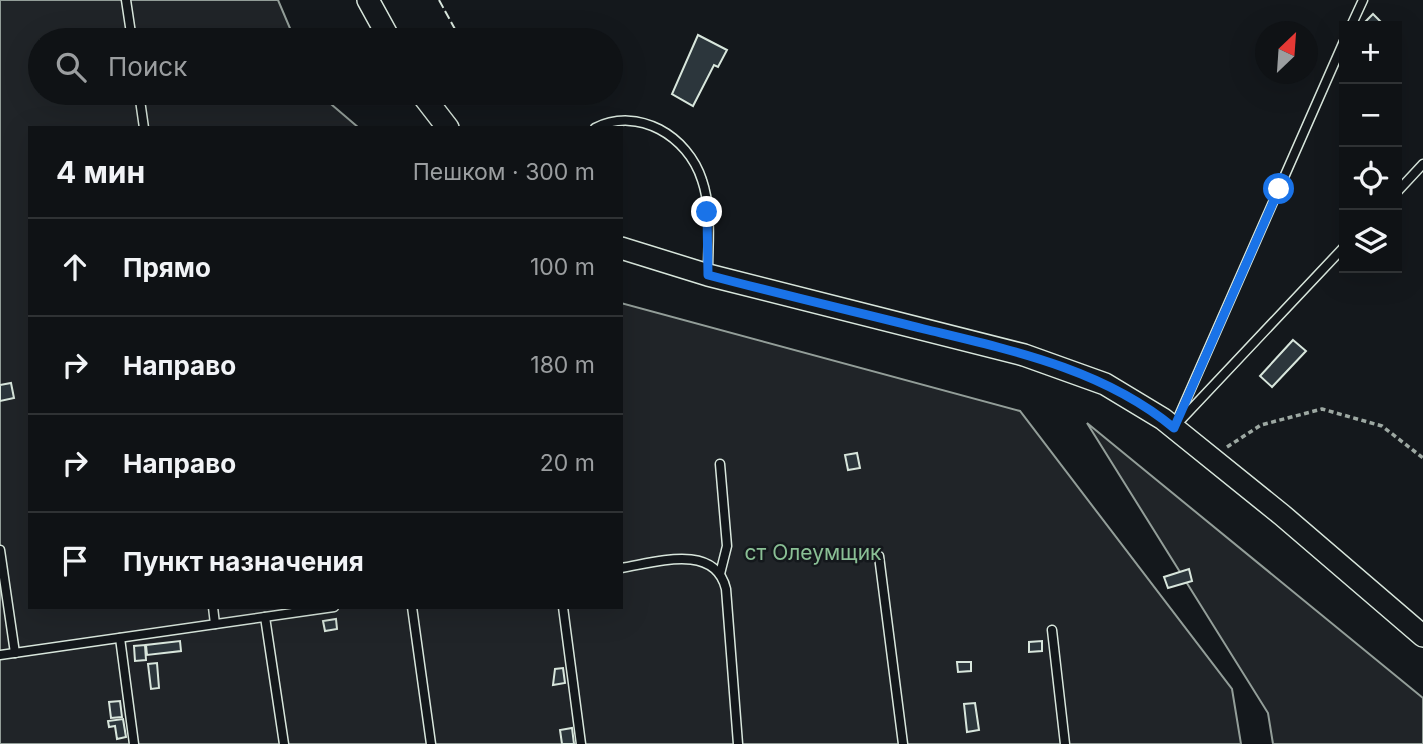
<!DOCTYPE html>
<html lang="ru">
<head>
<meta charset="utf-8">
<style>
  :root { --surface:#0f1215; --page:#1d2022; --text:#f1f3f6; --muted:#9b9ea0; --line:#2f3234 }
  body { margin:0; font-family:Inter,sans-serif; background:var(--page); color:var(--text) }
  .controls { position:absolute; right:21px; top:21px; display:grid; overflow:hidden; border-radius:0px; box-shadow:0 7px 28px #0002 }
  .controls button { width:63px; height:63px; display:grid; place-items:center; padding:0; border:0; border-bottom:2px solid var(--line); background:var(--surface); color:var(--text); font:35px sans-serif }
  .compass { position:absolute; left:1255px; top:21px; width:63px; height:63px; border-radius:50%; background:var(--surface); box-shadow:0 7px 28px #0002; rotate:25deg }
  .stop { position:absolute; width:21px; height:21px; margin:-16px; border:5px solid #1a73e8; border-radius:50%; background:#fff }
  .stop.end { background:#1a73e8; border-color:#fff; box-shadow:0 2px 7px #0008 }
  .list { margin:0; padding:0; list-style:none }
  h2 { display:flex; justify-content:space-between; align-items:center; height:91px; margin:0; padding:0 28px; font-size:30px }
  h2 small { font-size:23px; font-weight:400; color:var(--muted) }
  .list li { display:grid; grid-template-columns:46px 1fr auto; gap:21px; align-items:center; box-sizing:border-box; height:98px; padding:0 28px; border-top:2px solid var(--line) }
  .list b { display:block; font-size:26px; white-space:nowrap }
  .list em { font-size:23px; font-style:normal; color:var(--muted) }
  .icon { flex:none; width:38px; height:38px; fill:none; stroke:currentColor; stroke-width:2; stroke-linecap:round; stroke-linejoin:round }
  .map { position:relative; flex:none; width:1423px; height:744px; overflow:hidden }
  .search { position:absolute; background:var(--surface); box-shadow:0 7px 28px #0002; left:28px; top:28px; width:595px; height:77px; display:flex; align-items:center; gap:18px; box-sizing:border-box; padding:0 24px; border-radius:38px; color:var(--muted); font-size:26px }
  .panel { position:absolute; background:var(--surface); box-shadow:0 7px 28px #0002; left:28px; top:126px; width:595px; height:483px; border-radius:0px }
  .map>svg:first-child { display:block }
</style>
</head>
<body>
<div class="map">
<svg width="1423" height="744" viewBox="0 0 1423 744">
  <rect width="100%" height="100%" fill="#14181c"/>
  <g fill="#202428" stroke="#939e99" stroke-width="2">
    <path d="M0,0H278L295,40H40V93H318L359,128H30V607H621V303L1020,411L1232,689L1241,744H0Z"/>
    <path d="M1087,423L1423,698V744H1273L1268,713Z"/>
  </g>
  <g fill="#2c363c" stroke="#d8e6dc" stroke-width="2">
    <path d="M1373,14L1385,26H1361Z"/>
    <path d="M698,35L727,50L718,67L714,65L693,106L672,94Z"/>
    <path d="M1293,340L1306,351L1272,387L1260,376Z"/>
    <path d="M11,383L14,398L0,401V385Z"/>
    <path d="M857,453L860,468L848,470L845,455Z"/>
    <path d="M1189,569L1192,581L1168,588L1164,577Z"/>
    <path d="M336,619L337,629L325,631L323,621Z"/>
    <path d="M180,641L181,651L147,655L146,645Z"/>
    <path d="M1042,641V651L1029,652V642Z"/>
    <path d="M145,645L146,660L135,661L134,646Z"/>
    <path d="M957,662H971V671L958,672Z"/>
    <path d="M157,663L159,688L151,689L148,664Z"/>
    <path d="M563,668L565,683L553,685L555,669Z"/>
    <path d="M120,701L122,717L111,718L109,702Z"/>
    <path d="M975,703L979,730L967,732L964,704Z"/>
    <path d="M123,719L126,737L117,739L115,726L109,727L108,721Z"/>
    <path d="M572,728L574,744H562L560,730Z"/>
  </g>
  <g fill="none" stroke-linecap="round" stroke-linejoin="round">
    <g stroke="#d8e6dc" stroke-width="11">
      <g id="service">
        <path d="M126,0L132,40"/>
        <path d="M1351,26L1363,0"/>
        <path d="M139,93L144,128"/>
        <path d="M595,128C638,106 688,136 702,180C712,209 708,242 708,272"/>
        <path d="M1397,192L1423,164"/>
        <path d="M1178,423L1344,247"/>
        <path d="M1175,425L1344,41"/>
        <path d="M0,550L15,653"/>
        <path d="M879,556L903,744"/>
        <path d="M621,568C654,563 715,542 726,589L738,744"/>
        <path d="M720,574L727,546L720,464"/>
        <path d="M213,607L215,624"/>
        <path d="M412,607L431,744"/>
        <path d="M563,607L581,744"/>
        <path d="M265,617L284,744"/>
        <path d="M1052,630L1065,744"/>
        <path d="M120,638L134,744"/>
        <path d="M0,655L334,607"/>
      </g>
    </g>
    <g stroke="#d8e6dc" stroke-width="24">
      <g id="tertiary">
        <path d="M368,0L390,40"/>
        <path d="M421,93L448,128"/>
        <path d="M621,248L708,275L1024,355L1105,384L1163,419L1282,515L1423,636"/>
      </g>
    </g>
    <path stroke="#9da8a2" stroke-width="3.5" stroke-dasharray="5 3.5" stroke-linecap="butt" d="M1227,447L1261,425L1322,409L1382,426L1423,458"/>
    <use href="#service" stroke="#14181c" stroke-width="8"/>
    <use href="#tertiary" stroke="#14181c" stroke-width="21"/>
    <g stroke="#d8e6dc" stroke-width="2" stroke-dasharray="9 3.5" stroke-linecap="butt">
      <path d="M439,0L461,40"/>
      <path d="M489,93L492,98"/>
    </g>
  </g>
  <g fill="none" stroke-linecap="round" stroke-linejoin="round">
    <path stroke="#1a73e8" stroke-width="9" d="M707,212L708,275C779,294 852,311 924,329C1011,350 1103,369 1174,428L1279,189"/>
  </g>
  <g text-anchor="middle" stroke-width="5" stroke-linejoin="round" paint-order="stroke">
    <g font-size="21" fill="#8ac095" stroke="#14181c">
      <text x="813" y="560">ст Олеумщик</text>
    </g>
  </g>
</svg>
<div class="controls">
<button>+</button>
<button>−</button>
<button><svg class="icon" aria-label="locate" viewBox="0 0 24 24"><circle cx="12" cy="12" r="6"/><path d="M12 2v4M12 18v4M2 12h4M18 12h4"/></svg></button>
<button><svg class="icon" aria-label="layers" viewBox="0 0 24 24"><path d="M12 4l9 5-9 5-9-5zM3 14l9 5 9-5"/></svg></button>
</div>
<svg class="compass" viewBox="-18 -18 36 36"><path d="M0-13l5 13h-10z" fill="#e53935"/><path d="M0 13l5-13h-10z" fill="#9b9ea0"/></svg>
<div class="stop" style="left:1279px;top:189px"></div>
<div class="stop end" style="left:707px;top:212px"></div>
<div class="search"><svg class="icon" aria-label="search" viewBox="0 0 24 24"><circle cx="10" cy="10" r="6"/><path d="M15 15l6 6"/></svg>Поиск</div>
<section class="panel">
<h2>4 мин<small>Пешком · 300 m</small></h2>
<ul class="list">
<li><svg class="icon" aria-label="ahead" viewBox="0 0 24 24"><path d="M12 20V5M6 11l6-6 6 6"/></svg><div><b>Прямо</b></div><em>100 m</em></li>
<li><svg class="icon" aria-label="right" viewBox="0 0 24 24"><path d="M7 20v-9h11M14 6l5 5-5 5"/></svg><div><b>Направо</b></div><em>180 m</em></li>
<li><svg class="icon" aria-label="right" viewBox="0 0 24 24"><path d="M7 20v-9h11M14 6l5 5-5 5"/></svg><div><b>Направо</b></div><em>20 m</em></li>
<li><svg class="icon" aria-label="arrive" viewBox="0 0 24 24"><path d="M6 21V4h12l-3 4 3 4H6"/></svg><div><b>Пункт назначения</b></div></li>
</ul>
</section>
</div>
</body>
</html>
